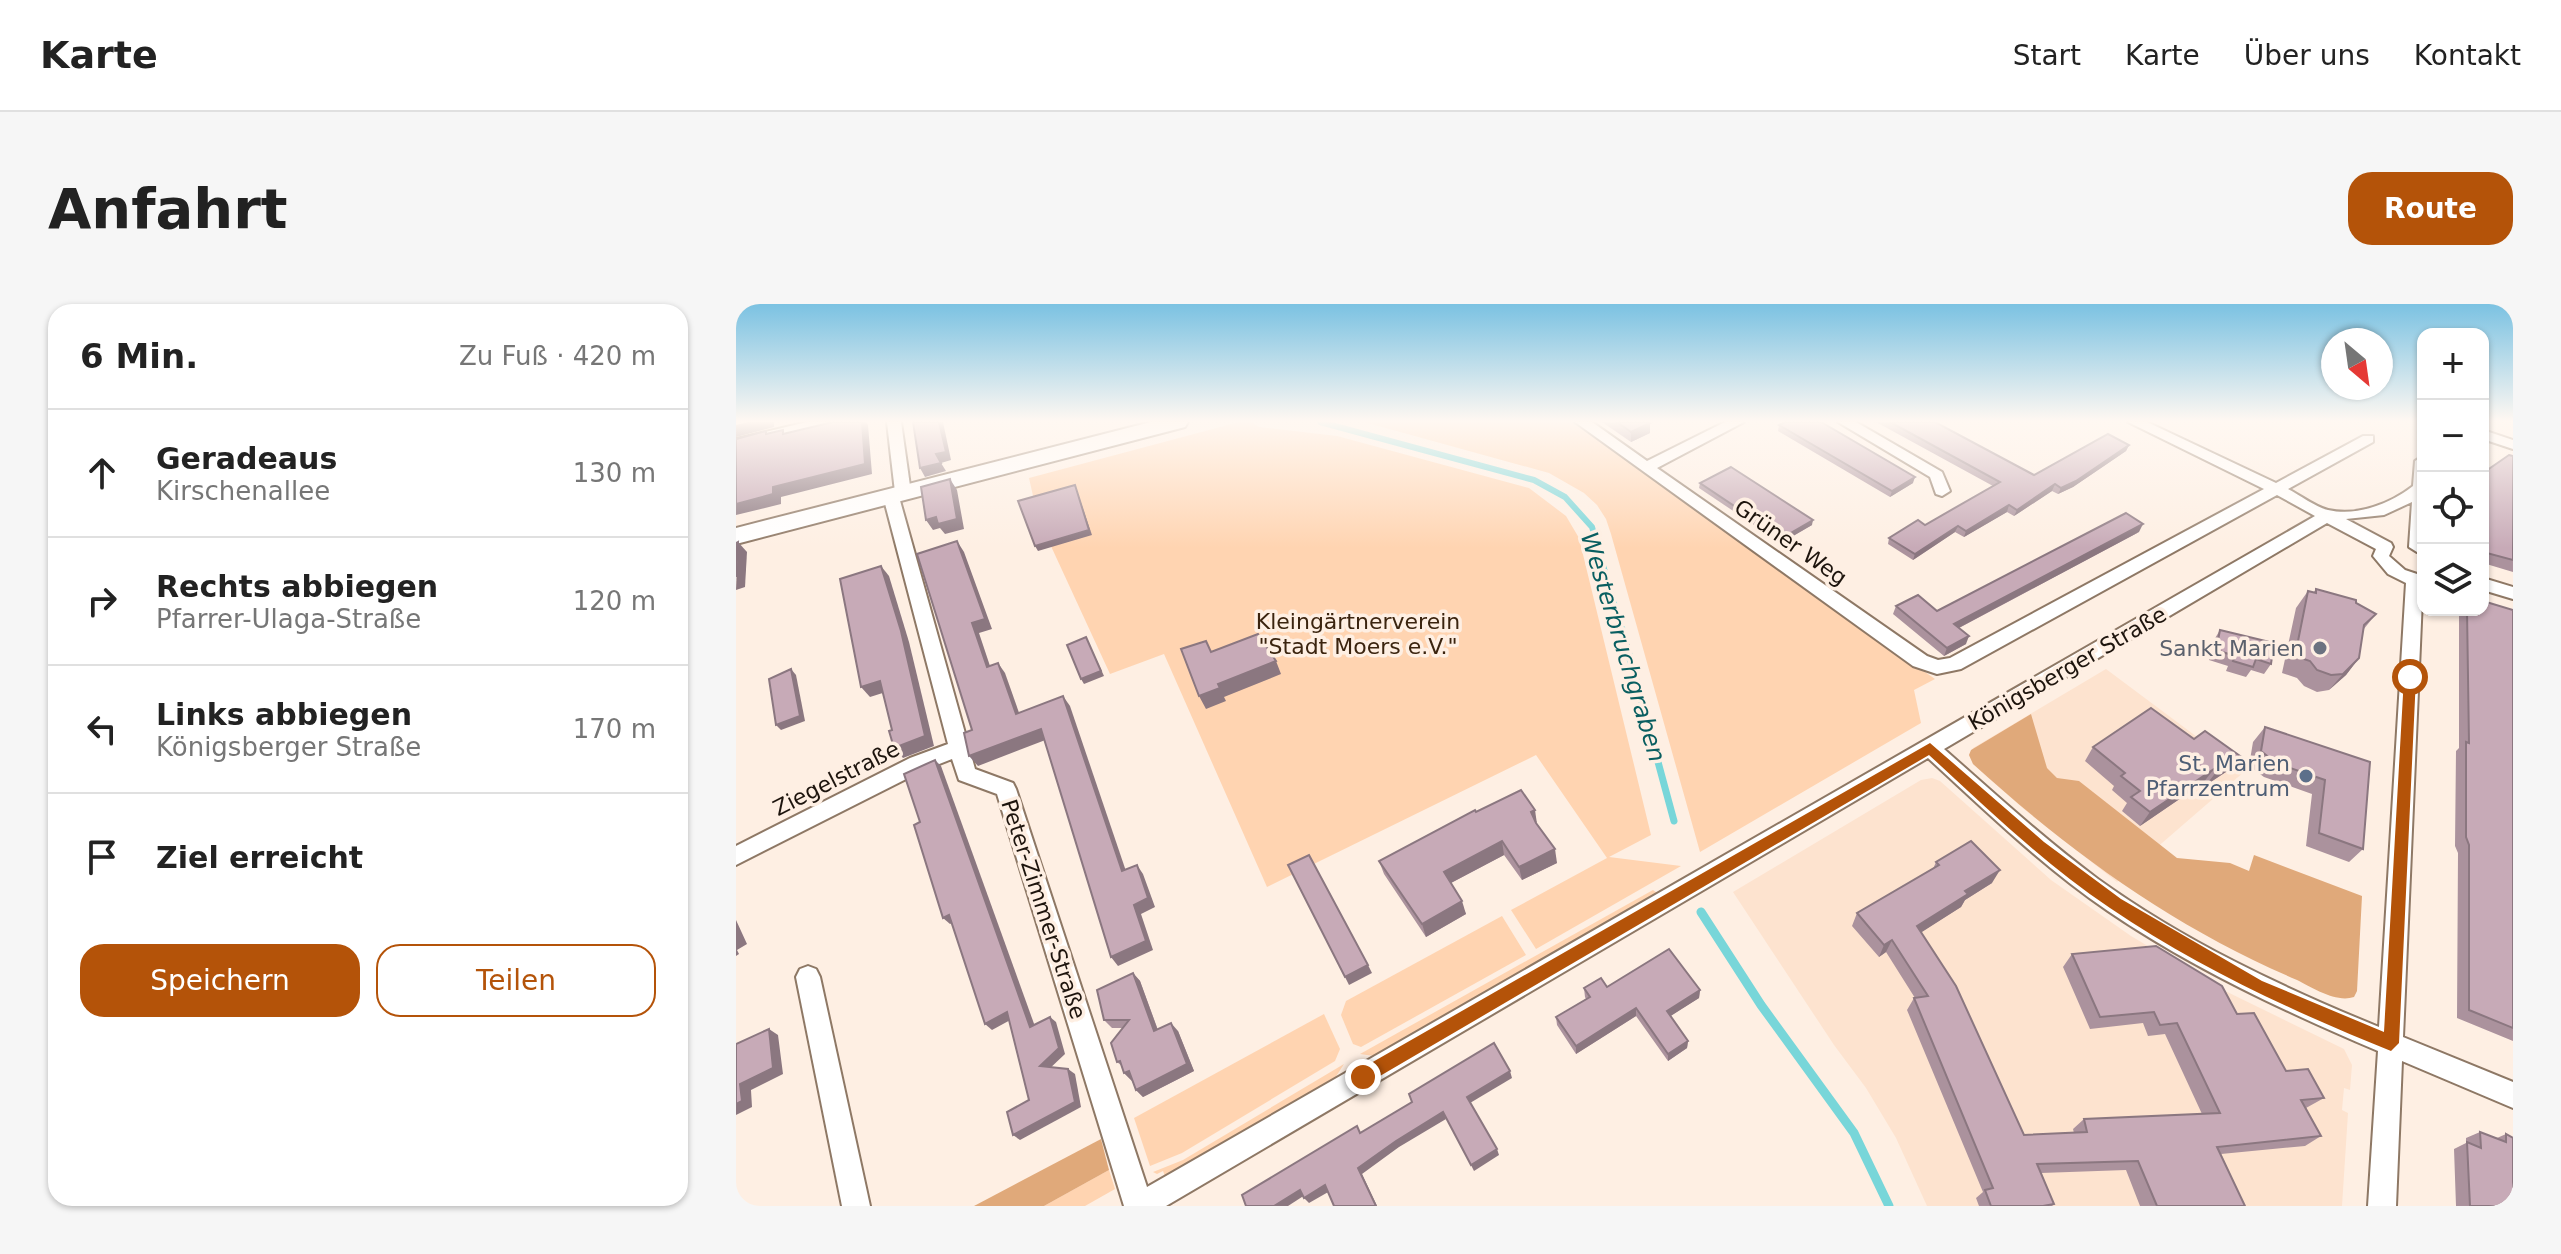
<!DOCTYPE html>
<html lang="de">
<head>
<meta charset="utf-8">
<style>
  :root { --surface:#fff; --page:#f6f6f6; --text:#222; --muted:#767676; --line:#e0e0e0; --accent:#b45309 }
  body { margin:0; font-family:"DejaVu Sans",sans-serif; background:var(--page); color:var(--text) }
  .controls { position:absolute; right:24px; top:24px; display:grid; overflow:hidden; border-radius:16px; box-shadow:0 2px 6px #0004 }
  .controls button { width:72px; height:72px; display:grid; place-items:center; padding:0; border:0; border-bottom:2px solid var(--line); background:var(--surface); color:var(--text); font:40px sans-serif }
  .compass { position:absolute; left:1585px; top:24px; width:72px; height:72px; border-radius:50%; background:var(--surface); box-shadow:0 2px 6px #0004; rotate:151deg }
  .stop { position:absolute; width:24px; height:24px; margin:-18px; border:6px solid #b45309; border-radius:50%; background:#fff }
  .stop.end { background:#b45309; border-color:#fff; box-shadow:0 2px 8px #0008 }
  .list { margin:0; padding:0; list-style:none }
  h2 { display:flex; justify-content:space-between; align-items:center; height:104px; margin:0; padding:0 32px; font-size:34px }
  h2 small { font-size:26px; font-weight:400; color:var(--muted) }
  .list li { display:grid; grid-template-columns:52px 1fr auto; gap:24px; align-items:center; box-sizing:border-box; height:128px; padding:0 32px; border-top:2px solid var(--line) }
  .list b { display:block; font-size:30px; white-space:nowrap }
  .list p { margin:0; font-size:26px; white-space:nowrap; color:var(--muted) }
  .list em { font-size:26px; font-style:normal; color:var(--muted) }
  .actions { display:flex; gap:16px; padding:24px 32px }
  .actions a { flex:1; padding:18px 0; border:2px solid var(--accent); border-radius:24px; text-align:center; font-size:28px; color:var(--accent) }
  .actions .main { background:var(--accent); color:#fff }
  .icon { flex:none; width:44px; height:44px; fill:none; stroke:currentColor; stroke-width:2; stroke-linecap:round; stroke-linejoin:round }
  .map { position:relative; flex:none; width:1777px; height:902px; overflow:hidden; border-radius:24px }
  header { display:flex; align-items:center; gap:48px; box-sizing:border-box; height:112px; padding:0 40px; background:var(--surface); border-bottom:2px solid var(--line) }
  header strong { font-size:38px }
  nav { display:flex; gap:44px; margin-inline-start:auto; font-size:28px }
  .intro { display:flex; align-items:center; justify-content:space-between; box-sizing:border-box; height:192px; padding:0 48px }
  h1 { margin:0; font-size:56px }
  .button { padding:20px 36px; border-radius:24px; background:var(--accent); color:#fff; font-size:28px; font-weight:700 }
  main { display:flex; gap:48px; padding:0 48px }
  aside { flex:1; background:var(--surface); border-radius:24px; box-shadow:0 2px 6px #0004 }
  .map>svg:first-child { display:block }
</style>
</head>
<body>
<header>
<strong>Karte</strong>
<nav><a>Start</a><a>Karte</a><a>Über uns</a><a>Kontakt</a></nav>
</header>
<div class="intro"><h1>Anfahrt</h1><a class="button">Route</a></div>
<main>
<aside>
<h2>6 Min.<small>Zu Fuß · 420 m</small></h2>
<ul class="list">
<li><svg class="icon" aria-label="ahead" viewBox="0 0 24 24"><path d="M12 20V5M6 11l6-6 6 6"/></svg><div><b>Geradeaus</b><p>Kirschenallee</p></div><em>130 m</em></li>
<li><svg class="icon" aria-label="right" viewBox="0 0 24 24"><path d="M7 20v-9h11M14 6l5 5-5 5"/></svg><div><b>Rechts abbiegen</b><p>Pfarrer-Ulaga-Straße</p></div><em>120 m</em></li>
<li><svg class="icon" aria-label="left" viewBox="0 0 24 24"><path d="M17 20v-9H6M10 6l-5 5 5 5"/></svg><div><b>Links abbiegen</b><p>Königsberger Straße</p></div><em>170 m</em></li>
<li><svg class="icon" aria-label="arrive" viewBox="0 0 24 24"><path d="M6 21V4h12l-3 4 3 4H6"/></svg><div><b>Ziel erreicht</b></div></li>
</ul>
<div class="actions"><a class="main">Speichern</a><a>Teilen</a></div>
</aside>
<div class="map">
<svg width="1777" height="902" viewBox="0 0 1777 902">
  <rect width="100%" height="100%" fill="#feefe3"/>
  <g fill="#fde3cf">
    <path d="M1370,365L1508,468L1381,578L1289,506L1237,460L1233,451L1237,444Z"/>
    <path d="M1196,474L1204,477L1315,576L1395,632L1479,682L1608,745L1616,761L1614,786L1608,784L1606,806L1612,809L1606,902H1191L1160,834L1130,784L1098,741L997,588L1185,476Z"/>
  </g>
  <g fill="#ffd4b1">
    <path d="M503,118H515L523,123L601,132L793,184L830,212L843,234L915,531L873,553L945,562L800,645L775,606L871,554L800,451L531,583L428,350L374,370L302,214L293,174Z"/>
    <path d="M628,118H836L1199,375L1178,386L1185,419L964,548L875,230L870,215L861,201L848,189L813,169Z"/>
    <path d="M917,586L921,589L638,752L624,750Z"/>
    <path d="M766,612L790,651L625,743L617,740L605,711L610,697Z"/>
    <path d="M588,710L604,745L599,757L446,849L414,862L398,814Z"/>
    <path d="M608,760L599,774L429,872L427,867L421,870L417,868L447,856Z"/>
    <path d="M373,866L379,885L349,902H308Z"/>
  </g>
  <g fill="#e0a97a">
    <path d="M1295,410L1311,464L1321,474L1343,477L1441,554L1494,559L1513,567L1518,551L1626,592L1621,687L1618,693C1600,699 1577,684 1561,676C1439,624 1335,549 1237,460L1233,451L1235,446Z"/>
    <path d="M365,835L373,866L308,902H238Z"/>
  </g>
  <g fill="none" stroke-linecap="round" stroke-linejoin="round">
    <path stroke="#78d6d9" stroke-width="6" d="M584,118L798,176L829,193L856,223L886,327"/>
    <path stroke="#78d6d9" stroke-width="7" d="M886,325L938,517"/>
    <path stroke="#78d6d9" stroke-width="9" d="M965,608L1025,701L1118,829L1153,902"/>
    <g stroke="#8e7865" stroke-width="4">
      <g id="minor">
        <path d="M71,118H98L0,143V135Z"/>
        <path d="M151,118H165L175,189L173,192L163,193L239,465L277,479L280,485L411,883L1579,212L1541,191L1225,365L1201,370L1177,362L839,118H856L911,157L989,118H1008L921,164L1191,352L1202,356L1214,354L1528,185L1392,118H1411L1540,179L1627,132H1637V138L1552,185C1564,191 1579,203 1592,206C1622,213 1655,199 1677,182L1679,157L1687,152V247L1681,248L1673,243L1676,198L1648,211L1610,215L1655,239L1657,243L1653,252L1669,266L1687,272L1667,733L1777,778V804L1666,757L1660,902H1632L1642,747C1548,707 1456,664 1372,607C1307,563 1250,507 1192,454L430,902H388L261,490L223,476L216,455L188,466L0,561V542L174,454L212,440L147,192L149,189L159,188ZM1591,219L1640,245L1637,252L1652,270L1670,279L1643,723C1545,683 1448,637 1362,575C1308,535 1258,489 1208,445Z"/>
        <path d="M1102,118H1120L1206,168L1214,187L1206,192L1200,190L1194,173Z"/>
        <path d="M1747,126L1777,136V145L1747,135Z"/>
        <path d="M1747,274L1777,283V295L1747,286Z"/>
        <path d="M72,662L80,665L84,673L134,902H106L60,673L64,665Z"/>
      </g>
    </g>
    <g stroke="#8e7865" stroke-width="4">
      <path id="secondary" d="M415,118H452L449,123L0,240V224Z"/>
    </g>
    <use href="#minor" fill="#fff" fill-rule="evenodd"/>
    <use href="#secondary" fill="#fff" fill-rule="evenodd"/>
  </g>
  <g fill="#ab929d">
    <path d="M866,118L914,119V129L895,138Z"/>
    <path d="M1140,118H1199L1298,171L1393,141L1390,147L1337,183L1322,190L1316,187L1278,212L1271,208L1228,233L1219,228L1177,256L1152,240L1153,234L1189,221L1257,182Z"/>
    <path d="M1043,121L1177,179L1154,193L1042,127Z"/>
    <path d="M1777,152V268L1747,259V169Z"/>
    <path d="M964,179L1076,221L1045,239L963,184Z"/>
    <path d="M1403,228L1223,324L1230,340L1208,352L1157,310L1160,302L1201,307Z"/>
    <path d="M1580,285L1620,299L1640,310L1627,326L1623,354L1610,371L1593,386L1581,388L1568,382L1561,374L1546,369L1560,304L1572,287L1577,289Z"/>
    <path d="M1723,306H1777V737L1721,714L1722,549L1719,542L1720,447L1723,444Z"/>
    <path d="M1484,326L1535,360L1528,370L1515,366L1510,373L1490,367L1492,362L1473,356L1478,336Z"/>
    <path d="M1529,423L1634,458L1627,545L1613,558L1570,542L1576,490L1528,473L1513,462L1517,438Z"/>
    <path d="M1357,443L1493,466L1470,481L1467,479L1404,522L1386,507L1391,499L1376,486L1378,482L1349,457Z"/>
    <path d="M740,508L801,520L821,559L786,576L768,551L715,579L730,610L690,633L648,570L643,557Z"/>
    <path d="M1200,558L1256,579L1229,596L1225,603L1185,628L1288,831L1338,829L1337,825L1348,815L1466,810L1429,730L1412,732L1407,719L1354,725L1327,663L1336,650L1501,710L1550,767L1588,794L1570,804L1585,832L1569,842L1485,850L1509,902H1404L1390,866L1305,869L1318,900L1316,902H1243L1240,894L1247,888L1171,706L1178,694H1179L1150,648L1143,653L1116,622L1121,609L1197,565Z"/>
    <path d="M397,669L404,677L422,726L442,727L458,767L407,793L400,786L396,777L388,769L386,762L381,758L387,724H376L368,716Z"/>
    <path d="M871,683L964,686L963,694L934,712L952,737L951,744L932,757L900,712L840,750L821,721L820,713L850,695L849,693L848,684Z"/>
    <path d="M1744,828L1761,834L1770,830L1777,902H1720L1718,845L1730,839V834Z"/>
  </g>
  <g fill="#8b7780">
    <path d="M12,118H38V123L0,133V121Z"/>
    <path d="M126,118H130L132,121L136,170L45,193V200L0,211V200L37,183Z"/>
    <path d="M203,118H207L215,156L205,159L210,167L189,173L184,164L200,150Z"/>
    <path d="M914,119V129L895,138V128Z"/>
    <path d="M1393,141L1390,147L1337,183L1322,190L1325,184Z"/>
    <path d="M1179,173L1177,179L1154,193L1156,187Z"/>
    <path d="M214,175L221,186L228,225L209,230L204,224L197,226L190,216Z"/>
    <path d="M1319,180L1316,187L1278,212L1281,206Z"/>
    <path d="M339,181L356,231L302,247L299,242Z"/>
    <path d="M1273,201L1271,208L1228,233L1230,227Z"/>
    <path d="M1077,216L1076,221L1045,239L1046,234Z"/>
    <path d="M1407,220L1403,228L1215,328L1218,320Z"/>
    <path d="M1222,222L1219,228L1177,256L1179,250Z"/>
    <path d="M221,237L228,248L256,325L243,329L258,374L251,363L236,319Z"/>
    <path d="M2,238L11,248L9,283L0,286Z"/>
    <path d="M145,262L153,272L173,338L198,442L167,454L158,444Z"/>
    <path d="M1233,332L1230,340L1208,352L1211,344Z"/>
    <path d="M350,333L368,372L348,380L345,375Z"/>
    <path d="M1623,354L1610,371L1593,386L1607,370Z"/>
    <path d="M540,357L545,370L488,393L490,397L470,405L463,392L482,380Z"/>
    <path d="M262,359L269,369L287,420L280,410Z"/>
    <path d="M55,365L60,371L69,417L45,426L40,421Z"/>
    <path d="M144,377L153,387L134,393L125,383Z"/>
    <path d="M327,392L334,402L393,576L386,567Z"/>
    <path d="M305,425L312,435L242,462L233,452Z"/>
    <path d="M1504,452L1493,466L1470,481L1481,467Z"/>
    <path d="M199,456L205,462L301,728L294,723Z"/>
    <path d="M1478,465L1467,479L1404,522L1414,508Z"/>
    <path d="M799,506L801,520L795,508Z"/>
    <path d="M766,537L768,551L711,581L708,568Z"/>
    <path d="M819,545L821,559L786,576L783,563Z"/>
    <path d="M401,561L407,570L419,603L405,610L417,646L382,662L375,653Z"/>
    <path d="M1264,566L1256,579L1229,596L1225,603L1175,635L1181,622L1229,587Z"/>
    <path d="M726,597L730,610L690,633L686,620Z"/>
    <path d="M213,611L220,617L214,620L207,614Z"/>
    <path d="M0,616L11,640L1,646L3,650L0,652Z"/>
    <path d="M1156,636L1150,648L1143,653L1148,641Z"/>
    <path d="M632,661L636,669L613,681L609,673Z"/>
    <path d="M397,669L404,677L425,735L418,727Z"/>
    <path d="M964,686L963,694L930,715L931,707Z"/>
    <path d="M900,704V712L840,750V742Z"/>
    <path d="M271,708L278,714L256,726L249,720Z"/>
    <path d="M314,713L320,718L329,750L311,767L304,762Z"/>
    <path d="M435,719L442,727L458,767L407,793L400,786Z"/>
    <path d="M33,725L42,731L47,770L15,786L16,803L0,811V800L4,780Z"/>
    <path d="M952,737L951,744L932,757V750Z"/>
    <path d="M332,765L339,770L345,803L284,836L277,831Z"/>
    <path d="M393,767L396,777L388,769Z"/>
    <path d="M774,767L776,774L734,799L731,793Z"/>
    <path d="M707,808L710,815L663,843L626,870L641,902H640L622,864L660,837Z"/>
    <path d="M761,845L763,851L738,867L735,861Z"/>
    <path d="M589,881L594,887L573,899L568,894Z"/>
    <path d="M564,886L569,891L552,902H538Z"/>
  </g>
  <g fill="#c7aab7" stroke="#8b7780" stroke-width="2">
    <path d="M97,118H126L129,160L37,183V190L0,200V135L30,127V130L47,126V130Z"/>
    <path d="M177,118H203L210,148L200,150L205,159L184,164Z"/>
    <path d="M881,118H913L914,119L895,128Z"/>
    <path d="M1049,118H1085L1179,173L1156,187L1043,121Z"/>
    <path d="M1154,118H1199L1298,171L1372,130L1393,141L1340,177L1325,184L1319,180L1281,206L1273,201L1230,227L1222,222L1179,250L1153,234L1182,216L1189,221L1264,178Z"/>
    <path d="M1773,151L1777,152V256L1747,248V169Z"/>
    <path d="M995,163L1077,216L1046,234L964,179Z"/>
    <path d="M214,175L221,215L202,220L200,213L190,216L185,183Z"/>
    <path d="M339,181L353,226L299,242L282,197Z"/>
    <path d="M1390,209L1407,220L1218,320L1233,332L1211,344L1160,302L1182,291L1201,307Z"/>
    <path d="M221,237L249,315L236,319L251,363L262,359L280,410L327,392L386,567L401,561L412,594L398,601L410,637L375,653L305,425L233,452L228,429L236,426L181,250Z"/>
    <path d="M2,238L0,273V239Z"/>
    <path d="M145,262L165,327L189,432L158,444L153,427L156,426L144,377L125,383L104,275Z"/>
    <path d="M1580,285L1620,296V299L1640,310L1628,321L1623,354L1607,370L1595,371L1581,366L1574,357L1559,352L1572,287L1580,289Z"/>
    <path d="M1747,297L1777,306V724L1733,706V541L1730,533V438L1733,439L1731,306H1747Z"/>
    <path d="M1484,326L1538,339L1535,360L1520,355L1517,363L1497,357L1499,352L1480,346Z"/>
    <path d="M522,330L540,357L482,380L484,384L463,392L445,345L470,337L475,348Z"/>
    <path d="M350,333L365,367L345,375L331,341Z"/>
    <path d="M55,365L64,412L40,421L33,375Z"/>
    <path d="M1415,404L1458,435L1469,427L1504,452L1481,467L1478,465L1414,508L1395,493L1404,487L1385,472L1389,469L1357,443Z"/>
    <path d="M1529,423L1634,458L1627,545L1583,529L1589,476L1540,459L1525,447Z"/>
    <path d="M199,456L294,723L314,713L323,744L304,762L332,765L339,798L277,831L271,808L293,796L271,708L249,720L213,611L207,614L178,521L184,518L168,470Z"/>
    <path d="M785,486L799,506L795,508L800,519L819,545L783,563L766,537L708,568L726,597L686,620L643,557L739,506L740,508Z"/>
    <path d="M1235,537L1264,566L1229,587L1232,590L1181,622L1220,682L1288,831L1351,828L1348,815L1484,809L1441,719L1424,721L1418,708L1364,713L1336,650L1420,642L1486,682L1501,710L1518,709L1550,767L1572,765L1588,794L1565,796L1585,832L1481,843L1509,902H1421L1402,857L1301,860L1318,900L1307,902H1255L1249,886L1257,884L1178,694L1192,692L1156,636L1148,641L1121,609L1203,561L1200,558Z"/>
    <path d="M573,551L632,661L609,673L552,561Z"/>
    <path d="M933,645L964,686L931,707L952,737L932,750L900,704L840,742L820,713L854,693L848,684L865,674L871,683Z"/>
    <path d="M397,669L418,727L435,719L451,760L400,786L393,767L388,769L384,757L381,758L375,739L393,716H368L361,686Z"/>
    <path d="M33,725L37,764L4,780L6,797L0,800V740Z"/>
    <path d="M758,739L774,767L731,793L761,845L735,861L707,808L660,837L622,864L640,902H598L589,881L568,894L564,886L538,902H510L506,891L621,822L624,829L676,798L673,790Z"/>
    <path d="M1744,828L1770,838V830L1777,834V902H1734L1731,838L1745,844Z"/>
  </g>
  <linearGradient id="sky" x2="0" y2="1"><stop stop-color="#7bc2e2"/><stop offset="0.48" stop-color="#fff8f2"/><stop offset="1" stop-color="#fff8f2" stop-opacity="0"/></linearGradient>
  <rect width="1777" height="244" fill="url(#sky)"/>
  <path fill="#b45309" d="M1674,369L1680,373L1663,739L1655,747C1558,708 1461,663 1374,604C1308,560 1251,504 1193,451L632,779H621L618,773L621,767L1194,439L1308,538L1385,595L1526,677L1648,728L1668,373Z"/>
  <circle fill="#6b7280" stroke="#feefe3" stroke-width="3" cx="1584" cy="344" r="8"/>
  <circle fill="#5c6f8a" stroke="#feefe3" stroke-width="3" cx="1570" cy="472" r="8"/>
  <g text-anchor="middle" stroke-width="7" stroke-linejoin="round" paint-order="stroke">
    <g font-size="22" fill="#1d140d" stroke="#feefe3">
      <text transform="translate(1055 238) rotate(35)" y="8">Grüner Weg</text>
      <text transform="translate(1331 364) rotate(-30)" y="8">Königsberger Straße</text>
      <text transform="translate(100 474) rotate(-27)" y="8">Ziegelstraße</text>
      <text transform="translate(308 605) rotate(72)" y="8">Peter-Zimmer-Straße</text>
    </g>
    <g font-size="22" fill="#3b240f" stroke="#feefe3">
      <text x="622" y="325">Kleingärtnerverein<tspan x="622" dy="25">"Stadt Moers e.V."</tspan></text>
    </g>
    <g font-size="22" fill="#5b616d" stroke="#feefe3" text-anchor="end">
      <text x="1568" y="352">Sankt Marien</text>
    </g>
    <g font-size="22" fill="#4e5e75" stroke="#feefe3" text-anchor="end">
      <text x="1554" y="467">St. Marien<tspan x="1554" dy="25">Pfarrzentrum</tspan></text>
    </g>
    <g font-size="24" font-style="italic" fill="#095e60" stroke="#feefe3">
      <text transform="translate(887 343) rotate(73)" y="8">Westerbruchgraben</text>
    </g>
  </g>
</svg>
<div class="controls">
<button>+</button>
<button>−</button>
<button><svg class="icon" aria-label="locate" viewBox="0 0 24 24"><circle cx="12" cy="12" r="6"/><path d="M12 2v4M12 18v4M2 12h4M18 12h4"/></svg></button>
<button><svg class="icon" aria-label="layers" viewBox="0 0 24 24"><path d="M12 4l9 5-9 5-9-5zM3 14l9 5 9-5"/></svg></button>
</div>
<svg class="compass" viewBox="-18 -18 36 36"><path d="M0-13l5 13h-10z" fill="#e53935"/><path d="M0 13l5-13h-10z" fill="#767676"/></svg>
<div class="stop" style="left:1674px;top:373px"></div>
<div class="stop end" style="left:627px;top:773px"></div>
</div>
</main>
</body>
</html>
